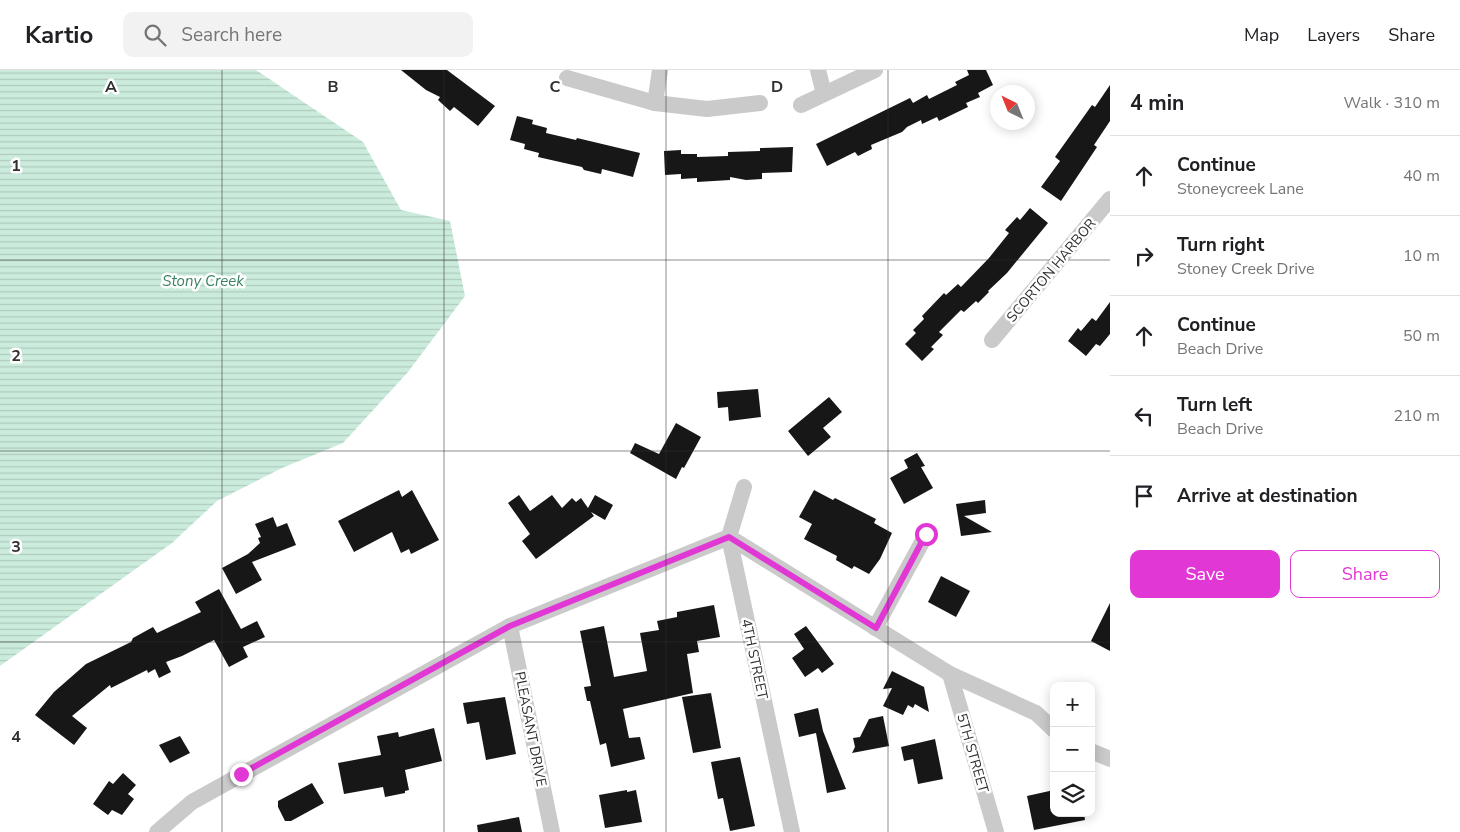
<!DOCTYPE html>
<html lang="en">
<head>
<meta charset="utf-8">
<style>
  :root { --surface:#fff; --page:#f2f2f2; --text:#202124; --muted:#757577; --line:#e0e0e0; --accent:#e138d5 }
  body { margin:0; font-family:"Nunito Sans",sans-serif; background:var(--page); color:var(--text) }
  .controls { position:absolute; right:15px; bottom:15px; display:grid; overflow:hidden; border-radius:10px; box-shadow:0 2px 12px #0003 }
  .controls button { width:45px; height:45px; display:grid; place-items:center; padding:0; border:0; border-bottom:1px solid var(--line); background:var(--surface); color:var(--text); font:25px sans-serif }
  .compass { position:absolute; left:990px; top:15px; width:45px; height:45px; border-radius:50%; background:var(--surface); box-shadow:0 2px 12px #0003; rotate:317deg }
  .stop { position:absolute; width:15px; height:15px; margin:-11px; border:4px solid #e138d5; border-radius:50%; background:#fff }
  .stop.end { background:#e138d5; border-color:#fff; box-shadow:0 1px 5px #0008 }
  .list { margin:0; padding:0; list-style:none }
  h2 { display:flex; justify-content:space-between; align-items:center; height:65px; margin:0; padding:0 20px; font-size:21px }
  h2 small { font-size:16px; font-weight:400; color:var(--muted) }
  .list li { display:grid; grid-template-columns:32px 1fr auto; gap:15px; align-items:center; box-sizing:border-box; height:80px; padding:0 20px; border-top:1px solid var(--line) }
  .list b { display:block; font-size:19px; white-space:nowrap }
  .list p { margin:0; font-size:16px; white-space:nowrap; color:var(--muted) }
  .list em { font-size:16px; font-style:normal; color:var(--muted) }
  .actions { display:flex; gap:10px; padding:15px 20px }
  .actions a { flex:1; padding:11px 0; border:1px solid var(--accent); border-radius:10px; text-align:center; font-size:18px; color:var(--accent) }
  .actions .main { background:var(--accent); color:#fff }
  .icon { flex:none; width:28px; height:28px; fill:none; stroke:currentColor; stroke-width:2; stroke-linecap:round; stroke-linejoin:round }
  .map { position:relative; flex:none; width:1110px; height:762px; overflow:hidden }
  header { display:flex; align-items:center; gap:30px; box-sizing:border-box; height:70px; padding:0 25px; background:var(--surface); border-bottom:1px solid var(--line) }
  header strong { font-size:24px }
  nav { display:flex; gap:28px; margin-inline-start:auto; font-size:18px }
  .search { width:350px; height:45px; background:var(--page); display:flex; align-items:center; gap:12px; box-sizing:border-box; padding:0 18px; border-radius:10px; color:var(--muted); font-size:19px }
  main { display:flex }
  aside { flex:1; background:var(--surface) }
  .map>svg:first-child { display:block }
</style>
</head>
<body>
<header>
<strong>Kartio</strong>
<div class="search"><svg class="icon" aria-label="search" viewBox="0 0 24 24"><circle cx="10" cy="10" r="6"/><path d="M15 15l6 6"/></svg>Search here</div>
<nav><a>Map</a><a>Layers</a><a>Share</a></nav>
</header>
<main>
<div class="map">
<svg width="1110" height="762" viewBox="0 0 1110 762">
  <defs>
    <pattern id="water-rules" width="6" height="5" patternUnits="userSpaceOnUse" patternTransform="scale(1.25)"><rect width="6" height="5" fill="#cbecdc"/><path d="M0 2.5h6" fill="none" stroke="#afcbbd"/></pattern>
  </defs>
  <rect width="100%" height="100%" fill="#fff"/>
  <path fill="url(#water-rules)" d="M0,0H256L363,72L401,140L450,151L465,226L408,302L343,373L282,398L217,431L172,473L0,596Z"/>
  <g fill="#171717">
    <path d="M401,0H447L495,36L478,56L454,37L450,41L438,30L440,27L426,20Z"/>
    <path d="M967,0H986L993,15L978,23L980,27L966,33L968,37L939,51L937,47L922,54L921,50L907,57L902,62L871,75L872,79L858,86L855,82L827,96L816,74L910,28L913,33L927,25L929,29L957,15L955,12L969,5Z"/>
    <path d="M1110,15V51L1094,75L1097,77L1061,131L1041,117L1060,91L1055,87L1092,35L1095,37Z"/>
    <path d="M517,46L533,50L532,54L547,58L546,63L576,70L577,68L640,83L633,107L602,99L601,104L584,100L582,97L538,87L539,83L524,79L525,74L510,70Z"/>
    <path d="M793,77L792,102L762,103V109L746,110L730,107V110L697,112V108L681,109V104L665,105L664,81L681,80V84H697V87L728,86V82L760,81V78Z"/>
    <path d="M1030,138L1048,153L1007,203L988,221L989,222L978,233L976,231L964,242L961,240L939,262L943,265L931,277L934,279L922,291L905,274L916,263L913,260L924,249L922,246L944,223L946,225L958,214L961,217L989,188L1009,163L1005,160L1017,147L1020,150Z"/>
    <path d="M1110,232V264L1100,276L1096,274L1086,286L1068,271L1078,258L1081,261L1092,248L1096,251Z"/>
    <path d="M758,319L761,347L729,351L728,337L718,338L717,322Z"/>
    <path d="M829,327L842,342L823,358L831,367L808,386L788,361Z"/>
    <path d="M676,353L701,367L684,398L682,397L676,409L630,383L635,373L659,384Z"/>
    <path d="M917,383L925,396L921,397L933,418L904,434L890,408L908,398L904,390Z"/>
    <path d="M399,420L402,427L412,420L439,470L411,484L409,479L401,483L392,462L354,482L338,451Z"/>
    <path d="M814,420L833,430L835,428L876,449L874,453L892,463L880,489L869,504L854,496L852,499L836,490L837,486L804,469L812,454L799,447Z"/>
    <path d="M519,425L530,441L552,425L562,438L572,428L576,432L581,428L588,438L595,425L613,435L605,450L591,442L594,446L536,489L522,471L530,464L508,433Z"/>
    <path d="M985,430L986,443L964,446L992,462L961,466L956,434Z"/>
    <path d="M273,447L277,457L287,453L296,475L252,492L262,510L236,524L222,498L248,484L260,473L258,468L261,467L255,454Z"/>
    <path d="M941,506L970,521L956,547L928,532Z"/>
    <path d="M219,519L241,559L257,551L265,567L243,577L248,587L229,597L214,570L182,586L166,592L171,602L159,608L155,599L148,603L147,600L111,618L110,615L72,646L87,658L74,675L35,645L54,622L86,594L131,572L133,568L153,557L157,563L201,542L195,532Z"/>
    <path d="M1110,533V581L1091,571Z"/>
    <path d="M714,535L720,567L697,571L699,582L687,584L693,623L623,639L629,668L640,667L645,689L611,697L606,673L600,675L590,631H587L584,617L591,616L580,561L604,556L614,607L647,601L640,563L659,560L657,551L677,547V542Z"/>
    <path d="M806,556L834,594L822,603L818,598L805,607L792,588L804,579L794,564Z"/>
    <path d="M892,601L924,617L929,642L915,634L913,638L908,635L903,645L883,636L892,618L883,619Z"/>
    <path d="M711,623L721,678L693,683L682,627Z"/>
    <path d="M505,627L516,684L486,690L479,652L467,654L463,633Z"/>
    <path d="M818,638L823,661L846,719L827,723L816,663L799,667L794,644Z"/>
    <path d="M883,646L889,676L852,683L855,677L853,668L860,667L869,649Z"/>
    <path d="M434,658L442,691L405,700L409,720L405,721V723L385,727L383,717L344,724L338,693L381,685L377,666L398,662L399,667Z"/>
    <path d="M180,666L190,683L170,693L159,675Z"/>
    <path d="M935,669L943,709L918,714L913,689L904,691L901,677Z"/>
    <path d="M740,687L755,756L730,761L723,728L718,729L711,692Z"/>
    <path d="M123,703L136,715L128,724L134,729L122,745L112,740L108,745L93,734L109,711L113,714Z"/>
    <path d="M312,713L324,733L291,751H285L278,737V731Z"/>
    <path d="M627,720V722L636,720L642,752L605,758L599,725Z"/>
    <path d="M1054,720V743H1084L1085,750L1034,760L1027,726Z"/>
    <path d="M519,747L522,762H478L477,755Z"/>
  </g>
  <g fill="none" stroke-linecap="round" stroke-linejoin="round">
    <g stroke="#cacaca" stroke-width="16">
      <path d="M818,0L824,24"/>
      <path d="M567,8L655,33L707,39L760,33"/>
      <path d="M655,33L660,0"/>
      <path d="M801,35L875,0"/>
      <path d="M992,270L1110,129"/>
      <path d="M744,417L729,467L792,762"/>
      <path d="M510,556L552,762"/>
      <path d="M875,558L926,465"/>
      <path d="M950,604L996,762"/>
      <path d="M1091,681L1110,689"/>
      <path d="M157,762L192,732L510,556L729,467L950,604L1036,643L1054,660"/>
    </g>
  </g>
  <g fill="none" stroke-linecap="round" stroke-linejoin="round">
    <path stroke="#e138d5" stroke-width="6" d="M241,704L510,556L729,467L876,558L926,464"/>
  </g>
  <path fill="none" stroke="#303030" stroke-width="1" stroke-opacity="0.55" d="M222,0V762M444,0V762M666,0V762M888,0V762M0,190H1110M0,381H1110M0,572H1110"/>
  <g text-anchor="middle" stroke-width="5" stroke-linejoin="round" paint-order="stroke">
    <g font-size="14" fill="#303030" stroke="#fff">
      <text transform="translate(1051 200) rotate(-50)" y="5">SCORTON HARBOR</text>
      <text transform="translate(755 589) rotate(78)" y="5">4TH STREET</text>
      <text transform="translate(531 659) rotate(79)" y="5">PLEASANT DRIVE</text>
      <text transform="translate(973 683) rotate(74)" y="5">5TH STREET</text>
    </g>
    <g font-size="15" font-style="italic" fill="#3a8361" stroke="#fff">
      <text x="203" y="216">Stony Creek</text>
    </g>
  </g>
  <g font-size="16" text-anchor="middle" font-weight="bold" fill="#303030" stroke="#fff" stroke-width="5" stroke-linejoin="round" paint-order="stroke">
    <text x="111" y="22">A</text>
    <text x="333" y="22">B</text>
    <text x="555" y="22">C</text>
    <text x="777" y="22">D</text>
    <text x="16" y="101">1</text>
    <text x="16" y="291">2</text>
    <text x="16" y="482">3</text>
    <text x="16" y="672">4</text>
  </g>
</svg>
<div class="controls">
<button>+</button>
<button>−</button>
<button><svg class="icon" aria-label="layers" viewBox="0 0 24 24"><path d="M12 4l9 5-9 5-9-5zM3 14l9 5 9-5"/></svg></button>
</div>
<svg class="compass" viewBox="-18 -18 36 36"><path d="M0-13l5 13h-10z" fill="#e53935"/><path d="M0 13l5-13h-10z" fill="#757577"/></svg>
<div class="stop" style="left:926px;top:464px"></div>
<div class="stop end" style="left:241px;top:704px"></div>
</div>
<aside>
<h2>4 min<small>Walk · 310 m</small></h2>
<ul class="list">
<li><svg class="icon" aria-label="ahead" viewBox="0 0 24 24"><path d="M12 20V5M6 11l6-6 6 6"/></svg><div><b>Continue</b><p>Stoneycreek Lane</p></div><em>40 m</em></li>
<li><svg class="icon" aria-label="right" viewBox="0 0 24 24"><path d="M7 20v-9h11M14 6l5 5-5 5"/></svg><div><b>Turn right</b><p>Stoney Creek Drive</p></div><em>10 m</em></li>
<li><svg class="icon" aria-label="ahead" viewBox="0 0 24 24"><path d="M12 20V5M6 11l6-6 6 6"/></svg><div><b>Continue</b><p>Beach Drive</p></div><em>50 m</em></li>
<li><svg class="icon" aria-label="left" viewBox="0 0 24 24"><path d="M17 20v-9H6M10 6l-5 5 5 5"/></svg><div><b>Turn left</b><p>Beach Drive</p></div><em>210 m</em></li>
<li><svg class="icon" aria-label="arrive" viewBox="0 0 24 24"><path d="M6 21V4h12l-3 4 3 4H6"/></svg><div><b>Arrive at destination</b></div></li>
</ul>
<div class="actions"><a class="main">Save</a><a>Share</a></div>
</aside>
</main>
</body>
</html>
